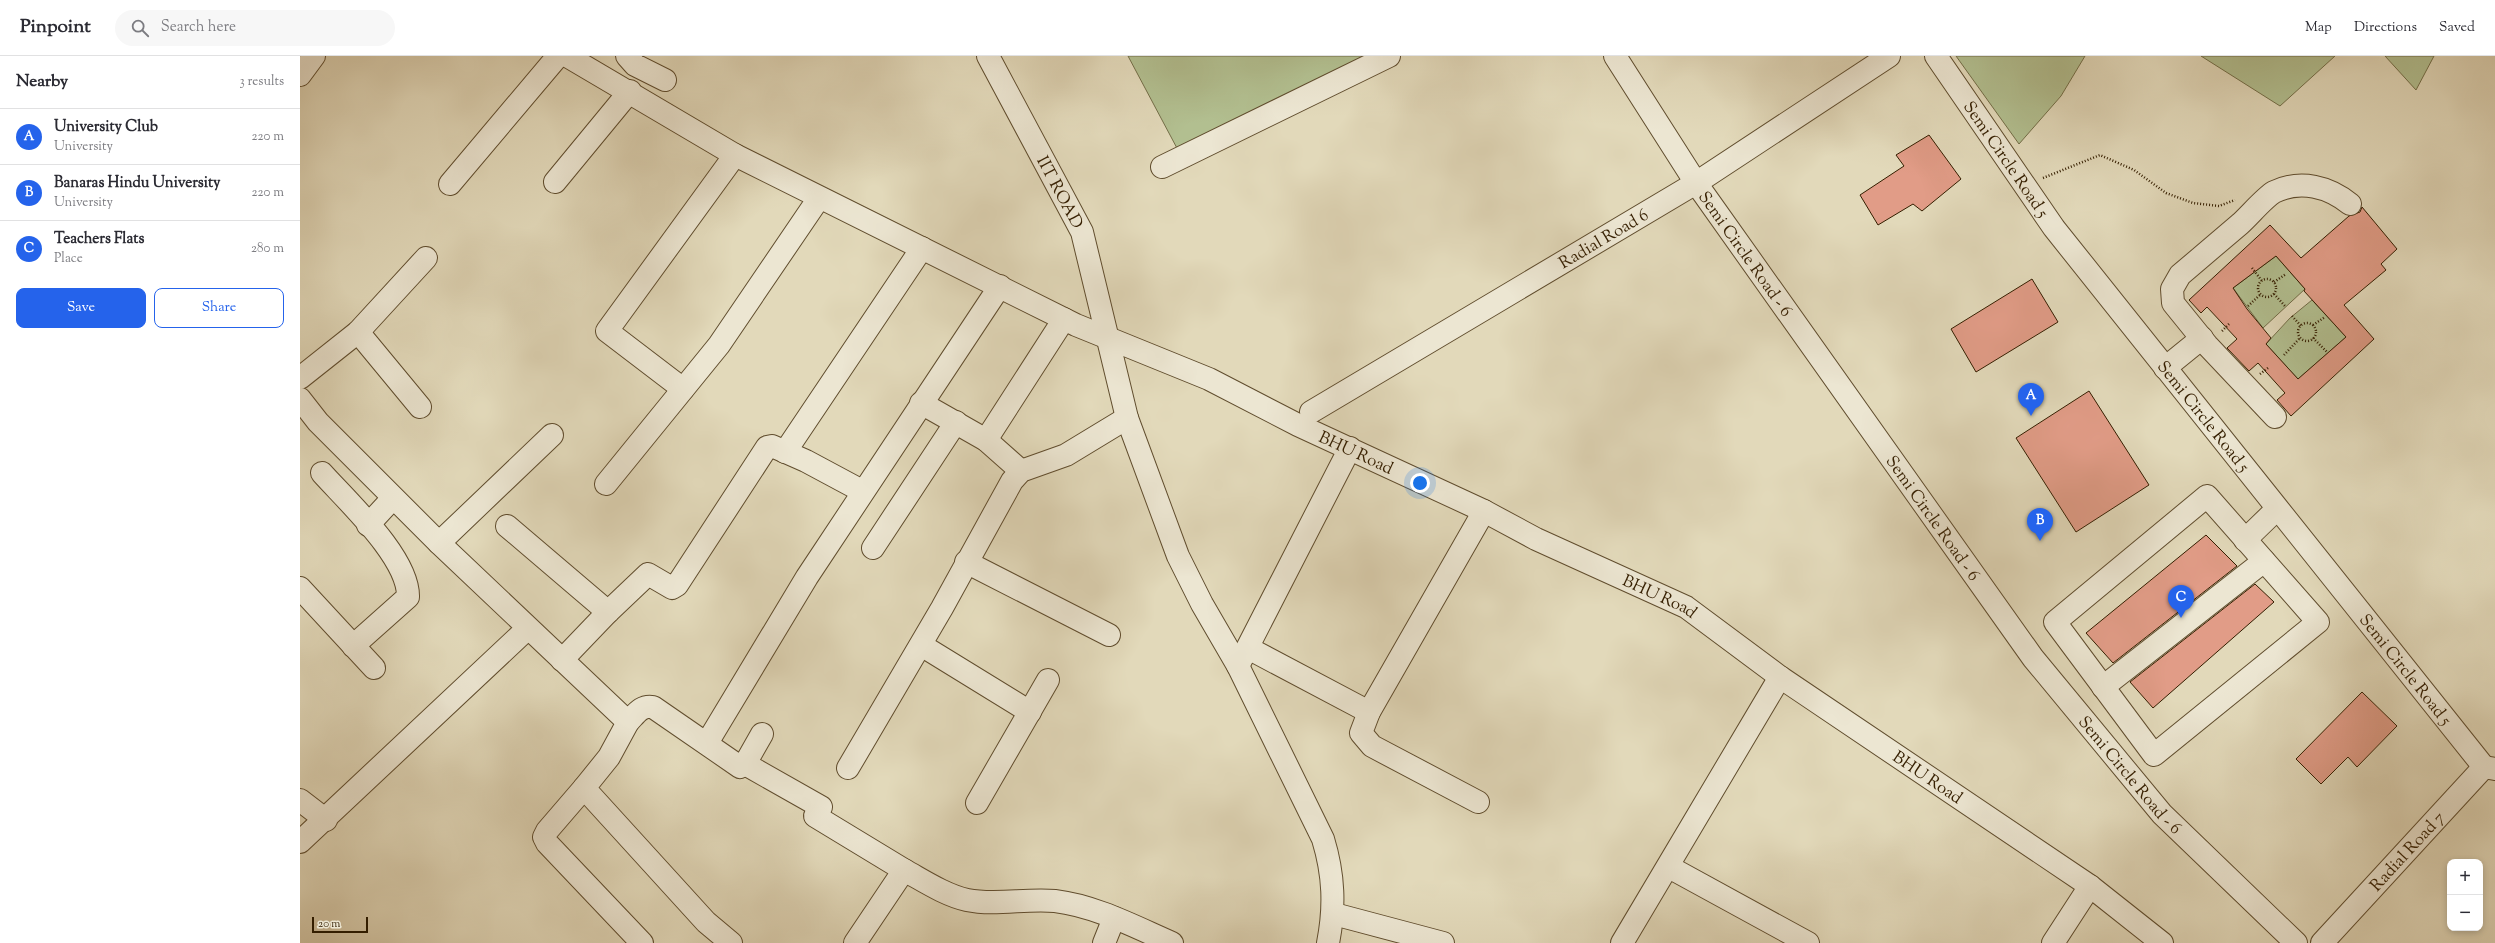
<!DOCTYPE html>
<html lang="en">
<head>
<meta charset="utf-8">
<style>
  :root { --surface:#fff; --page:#f7f7f7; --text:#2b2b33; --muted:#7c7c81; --line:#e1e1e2; --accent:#2563eb }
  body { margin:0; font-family:"Sorts Mill Goudy",serif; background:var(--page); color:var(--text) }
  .controls { position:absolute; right:12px; bottom:12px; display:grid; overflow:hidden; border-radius:8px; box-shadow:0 2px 6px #0003 }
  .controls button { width:36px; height:36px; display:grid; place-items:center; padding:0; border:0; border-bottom:1px solid var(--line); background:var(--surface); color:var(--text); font:20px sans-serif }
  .scale { position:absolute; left:12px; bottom:10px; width:56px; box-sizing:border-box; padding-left:4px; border:2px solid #341e00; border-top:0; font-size:11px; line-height:14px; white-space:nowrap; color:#341e00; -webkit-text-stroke:3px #ece6d2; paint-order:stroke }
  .you { position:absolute; left:1120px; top:427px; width:14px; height:14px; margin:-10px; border:3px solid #fff; border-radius:50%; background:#1a73e8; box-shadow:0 0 0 6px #1a73e833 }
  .badge { display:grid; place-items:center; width:26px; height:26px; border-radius:50%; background:var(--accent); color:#fff; font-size:13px; font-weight:700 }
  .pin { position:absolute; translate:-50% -33px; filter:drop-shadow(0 1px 2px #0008) }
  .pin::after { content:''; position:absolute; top:21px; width:14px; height:12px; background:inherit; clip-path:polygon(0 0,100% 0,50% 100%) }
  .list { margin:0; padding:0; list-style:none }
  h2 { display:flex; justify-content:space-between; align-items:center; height:52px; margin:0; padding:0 16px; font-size:17px }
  h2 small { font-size:13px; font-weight:400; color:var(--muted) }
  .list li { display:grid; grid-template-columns:26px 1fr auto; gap:12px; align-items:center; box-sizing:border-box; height:56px; padding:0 16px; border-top:1px solid var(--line) }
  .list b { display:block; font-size:15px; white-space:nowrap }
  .list p { margin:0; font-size:13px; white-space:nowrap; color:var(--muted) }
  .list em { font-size:13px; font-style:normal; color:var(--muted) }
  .actions { display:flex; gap:8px; padding:12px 16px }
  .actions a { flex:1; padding:9px 0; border:1px solid var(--accent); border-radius:8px; text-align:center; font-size:14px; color:var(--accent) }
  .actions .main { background:var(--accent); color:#fff }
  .icon { flex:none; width:22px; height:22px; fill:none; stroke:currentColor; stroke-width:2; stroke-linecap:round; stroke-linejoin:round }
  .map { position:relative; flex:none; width:2195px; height:887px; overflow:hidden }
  header { display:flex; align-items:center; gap:24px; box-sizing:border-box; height:56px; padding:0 20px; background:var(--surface); border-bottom:1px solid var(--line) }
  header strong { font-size:19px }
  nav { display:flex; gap:22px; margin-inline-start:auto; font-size:14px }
  .search { width:280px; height:36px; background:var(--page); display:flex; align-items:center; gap:10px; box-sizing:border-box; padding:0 14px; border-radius:22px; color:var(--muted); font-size:15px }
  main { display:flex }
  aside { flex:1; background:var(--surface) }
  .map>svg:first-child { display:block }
</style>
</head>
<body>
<header>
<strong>Pinpoint</strong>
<div class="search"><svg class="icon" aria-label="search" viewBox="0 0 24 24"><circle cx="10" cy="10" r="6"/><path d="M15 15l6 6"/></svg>Search here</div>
<nav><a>Map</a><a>Directions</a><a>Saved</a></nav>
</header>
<main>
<aside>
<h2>Nearby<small>3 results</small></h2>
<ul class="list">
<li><span class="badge">A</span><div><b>University Club</b><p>University</p></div><em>220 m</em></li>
<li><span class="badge">B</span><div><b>Banaras Hindu University</b><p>University</p></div><em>220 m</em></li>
<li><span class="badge">C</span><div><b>Teachers Flats</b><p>Place</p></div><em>280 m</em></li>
</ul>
<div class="actions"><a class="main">Save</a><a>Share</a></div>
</aside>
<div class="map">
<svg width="2195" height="887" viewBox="0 0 2195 887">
  <rect width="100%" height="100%" fill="#e2d9ba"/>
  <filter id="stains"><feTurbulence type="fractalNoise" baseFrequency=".005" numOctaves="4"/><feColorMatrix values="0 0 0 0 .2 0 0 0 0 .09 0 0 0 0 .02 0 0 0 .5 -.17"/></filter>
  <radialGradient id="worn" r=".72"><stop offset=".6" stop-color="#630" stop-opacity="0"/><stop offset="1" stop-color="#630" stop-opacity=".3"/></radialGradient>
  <g fill="#b2bf90" stroke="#736e48">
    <path d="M828,0H1095L887,111Z"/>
    <path d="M1656,0H1785L1761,40L1719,88Z"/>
    <path d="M1901,0H2035L1980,50Z"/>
    <path d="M2085,0H2134L2116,34Z"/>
    <path d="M1976,200L2005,233L1963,272L1933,232Z"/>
    <path d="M2012,244L2046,281L1998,323L1966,288L1990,262Z"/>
  </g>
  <g fill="#e19c87" stroke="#341e00" fill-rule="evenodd">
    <path d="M1629,79L1661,123L1622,155L1613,148L1578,169L1560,139L1604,110L1596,99Z"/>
    <path d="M2062,151L2097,193L2081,208L2086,214L2044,249L2074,283L1991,360L1977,344L1985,337L1958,307L1949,315L1927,292L1937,283L1907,251L1901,257L1889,244L1970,169L2001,202L2049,160L2060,156ZM1976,200L2005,233L2004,235L2046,281L1998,323L1966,288L1971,282L1947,253L1933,232Z"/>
    <path d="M1732,223L1758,266L1676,316L1651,273Z"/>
    <path d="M1789,335L1849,429L1776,476L1716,382Z"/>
    <path d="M1906,479L1937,510L1813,607L1786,577Z"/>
    <path d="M1955,528L1974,546L1853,652L1830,626Z"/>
    <path d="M2062,636L2097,670L2057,711L2048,701L2021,728L1996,703Z"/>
  </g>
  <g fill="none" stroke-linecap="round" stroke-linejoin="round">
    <g stroke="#604d2e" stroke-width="24">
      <g id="minor">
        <path id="s1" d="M267,0L435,99L776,269L909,323L998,369L1184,455L1236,483L1386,551L1480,621L1790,830L1862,887"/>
        <path d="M327,0L335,9L365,24"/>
        <path id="s2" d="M688,0L782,176L827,362L878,500L902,548L938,610L1023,783C1034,819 1035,851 1028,887"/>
        <path id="s3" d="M1315,0L1396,127L1733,602L1862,758L1996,887"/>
        <path id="s4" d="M1636,0L1754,172L2184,711"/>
        <path d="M0,19L14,0"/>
        <path d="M862,111L1089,0"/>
        <path d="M255,126L330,35"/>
        <path d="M150,128L258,0"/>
        <path d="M58,276L120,351"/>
        <path d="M1865,312L1902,282"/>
        <path d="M0,322L58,276L126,202"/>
        <path d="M383,333L307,275L435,99"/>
        <path d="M0,343L18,366L139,487L328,666L309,701L284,732L406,866L431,887"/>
        <path d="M621,347L686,384L721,415"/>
        <path id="s5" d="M1011,356L1396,127L1589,0"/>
        <path d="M1975,361L1907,289L1873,247L1872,233L1880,219C1900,202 1920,185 1940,168C1950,159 1964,142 1974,136C2001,123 2029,131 2050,148"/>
        <path d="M686,384L764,263"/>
        <path d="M485,396L622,192"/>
        <path d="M22,417C48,446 109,502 108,541L53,590"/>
        <path d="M306,428L419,289L519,142"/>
        <path d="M1907,440L2018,566L1854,699L1755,566Z"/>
        <path d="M68,469L93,442"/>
        <path d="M207,470L308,556L262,604"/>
        <path d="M1945,484L1977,453"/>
        <path d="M139,487L252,379"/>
        <path d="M573,492L656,366"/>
        <path d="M666,506L809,579"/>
        <path d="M0,532L74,612"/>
        <path d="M308,556L348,518L372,532L377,529L467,391L472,390L506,405L562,435"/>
        <path d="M621,589L730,656"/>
        <path d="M948,592L1069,656"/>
        <path d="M938,610L1050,392"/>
        <path d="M1803,631L1964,505"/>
        <path d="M328,666C336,658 341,649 353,651L440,711L445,708L462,678"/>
        <path d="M407,687L507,521L700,230"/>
        <path d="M445,708L521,751"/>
        <path d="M548,712L642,552L712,425L721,415L766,399L827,362"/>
        <path d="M284,732L247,775L244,781L247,787L342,887"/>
        <path d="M0,744L26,764"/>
        <path d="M1178,746L1072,690L1061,677L1069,656L1184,455"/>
        <path d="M677,747L748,624"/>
        <path d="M515,760L604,814"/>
        <path d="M0,786L227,573"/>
        <path d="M1369,811L1508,887"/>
        <path d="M1034,858L1143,887"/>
        <path d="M555,887L604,814C624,825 645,839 667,844C696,850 726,842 755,845C796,850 835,871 872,887"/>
        <path d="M804,887L814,862"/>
        <path d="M1322,887L1480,621"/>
        <path d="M1753,887L1790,830"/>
        <path id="s6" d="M2022,887L2184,711L2195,713"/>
      </g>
    </g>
    <g stroke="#341e00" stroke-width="2.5" stroke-dasharray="1 2" stroke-linecap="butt">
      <path d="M1743,122L1800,99L1834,114L1866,137L1893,147L1919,150L1935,144"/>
      <path d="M1952,212L1962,225"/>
      <circle cx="1967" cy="232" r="9"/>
      <path d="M1974,226L1986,218"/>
      <path d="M1974,238L1985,250"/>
      <path d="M1948,250L1961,238"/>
      <path d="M1992,260L2001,270"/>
      <circle cx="2007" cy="276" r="9"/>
      <path d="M2013,269L2025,261"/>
      <path d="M1922,275L1929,268"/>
      <path d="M2013,282L2027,296"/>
      <path d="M1984,299L2000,282"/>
      <path d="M1960,318L1968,312"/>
    </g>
    <use href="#minor" stroke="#ece6d2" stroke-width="22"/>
  </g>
  <g text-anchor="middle" stroke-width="3" stroke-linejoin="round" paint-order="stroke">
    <g font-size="17" fill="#341e00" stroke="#ece6d2">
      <text dy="6" stroke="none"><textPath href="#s4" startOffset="125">Semi Circle Road 5</textPath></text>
      <text dy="6" stroke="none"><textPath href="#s2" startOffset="154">IIT ROAD</textPath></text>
      <text dy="6" stroke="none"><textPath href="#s5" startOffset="340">Radial Road 6</textPath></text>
      <text dy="6" stroke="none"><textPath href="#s3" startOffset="237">Semi Circle Road - 6</textPath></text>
      <text dy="6" stroke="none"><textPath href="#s4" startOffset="449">Semi Circle Road 5</textPath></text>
      <text dy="6" stroke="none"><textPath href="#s1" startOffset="884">BHU Road</textPath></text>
      <text dy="6" stroke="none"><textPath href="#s3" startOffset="561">Semi Circle Road - 6</textPath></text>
      <text dy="6" stroke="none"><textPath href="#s1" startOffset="1220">BHU Road</textPath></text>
      <text dy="6" stroke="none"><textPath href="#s4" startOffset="773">Semi Circle Road 5</textPath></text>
      <text dy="6" stroke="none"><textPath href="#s3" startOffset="885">Semi Circle Road - 6</textPath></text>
      <text dy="6" stroke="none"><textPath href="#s1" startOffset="1544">BHU Road</textPath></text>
      <text dy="6" stroke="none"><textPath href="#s6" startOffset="125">Radial Road 7</textPath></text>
    </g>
  </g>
  <rect width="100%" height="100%" filter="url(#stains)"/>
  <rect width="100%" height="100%" fill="url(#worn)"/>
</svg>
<div class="controls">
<button>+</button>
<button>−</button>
</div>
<div class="scale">20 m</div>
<div class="you"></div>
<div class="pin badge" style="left:1731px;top:360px">A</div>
<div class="pin badge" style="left:1740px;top:485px">B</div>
<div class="pin badge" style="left:1881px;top:562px">C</div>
</div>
</main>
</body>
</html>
